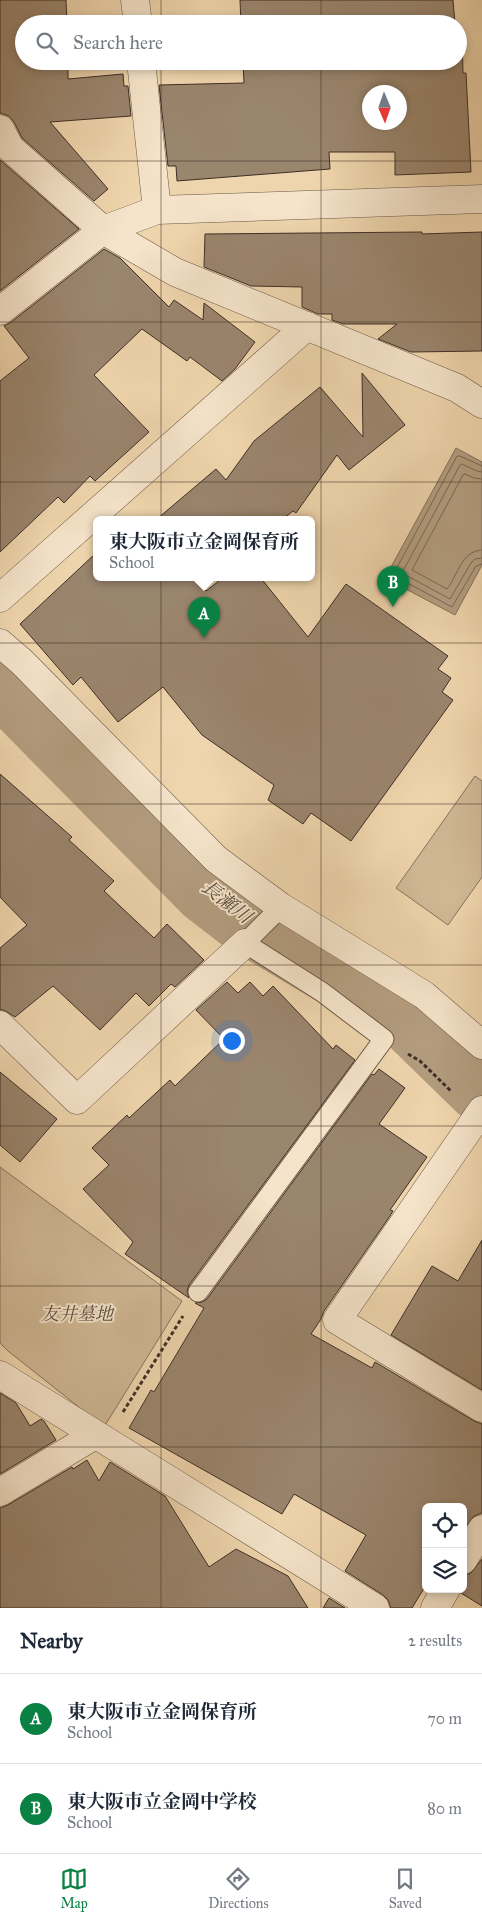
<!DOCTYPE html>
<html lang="en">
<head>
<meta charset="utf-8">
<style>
  :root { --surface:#fff; --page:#f6f6f7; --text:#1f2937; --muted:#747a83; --line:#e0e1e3; --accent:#0b8043 }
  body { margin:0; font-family:"IM FELL Great Primer","Noto Serif JP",serif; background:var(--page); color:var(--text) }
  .controls { position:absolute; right:15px; bottom:15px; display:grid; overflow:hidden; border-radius:8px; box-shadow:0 2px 8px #0003 }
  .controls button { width:45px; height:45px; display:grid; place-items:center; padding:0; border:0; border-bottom:1px solid var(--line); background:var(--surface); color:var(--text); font:25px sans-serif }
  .compass { position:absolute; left:362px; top:85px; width:45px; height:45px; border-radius:50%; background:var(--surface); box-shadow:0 2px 8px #0003; rotate:178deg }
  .you { position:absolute; left:231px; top:1040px; width:18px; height:18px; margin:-12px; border:4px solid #fff; border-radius:50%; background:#1a73e8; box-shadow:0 0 0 8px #1a73e833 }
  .badge { display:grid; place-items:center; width:32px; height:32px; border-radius:50%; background:var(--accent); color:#fff; font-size:16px; font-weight:700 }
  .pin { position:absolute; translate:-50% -41px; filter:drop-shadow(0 1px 2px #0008) }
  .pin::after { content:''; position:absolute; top:26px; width:18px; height:15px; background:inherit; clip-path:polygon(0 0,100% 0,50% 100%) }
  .popup { position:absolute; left:93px; top:516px; width:222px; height:65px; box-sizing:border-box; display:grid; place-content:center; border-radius:8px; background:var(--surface); filter:drop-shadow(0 1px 4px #0005); font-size:16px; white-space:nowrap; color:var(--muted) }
  .popup b { font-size:19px; color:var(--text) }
  .popup::after { content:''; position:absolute; left:50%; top:100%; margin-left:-10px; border:10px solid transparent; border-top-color:var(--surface) }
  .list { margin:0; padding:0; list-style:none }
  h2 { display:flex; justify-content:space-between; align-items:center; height:65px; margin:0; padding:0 20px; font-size:21px }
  h2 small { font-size:16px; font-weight:400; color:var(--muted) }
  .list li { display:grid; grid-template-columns:32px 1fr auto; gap:15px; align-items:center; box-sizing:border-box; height:90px; padding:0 20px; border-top:1px solid var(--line) }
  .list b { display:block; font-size:19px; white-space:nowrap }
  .list p { margin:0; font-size:16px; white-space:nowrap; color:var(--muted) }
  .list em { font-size:16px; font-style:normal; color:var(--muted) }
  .icon { flex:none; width:28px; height:28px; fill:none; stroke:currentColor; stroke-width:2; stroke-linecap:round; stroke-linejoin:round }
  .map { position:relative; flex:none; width:482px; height:1608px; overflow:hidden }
  .search { position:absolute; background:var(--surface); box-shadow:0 2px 8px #0003; left:15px; right:15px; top:15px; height:55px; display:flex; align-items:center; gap:12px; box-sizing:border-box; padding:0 18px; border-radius:28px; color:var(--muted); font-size:19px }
  .sheet { height:245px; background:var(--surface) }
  nav { display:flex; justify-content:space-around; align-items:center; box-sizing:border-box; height:70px; border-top:1px solid var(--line); background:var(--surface); font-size:14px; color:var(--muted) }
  nav a { display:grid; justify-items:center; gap:2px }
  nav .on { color:var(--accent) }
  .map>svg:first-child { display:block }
</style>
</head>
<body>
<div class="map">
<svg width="482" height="1608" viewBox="0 0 482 1608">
  <rect width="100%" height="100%" fill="#efd5ad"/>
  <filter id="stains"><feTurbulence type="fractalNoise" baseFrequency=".004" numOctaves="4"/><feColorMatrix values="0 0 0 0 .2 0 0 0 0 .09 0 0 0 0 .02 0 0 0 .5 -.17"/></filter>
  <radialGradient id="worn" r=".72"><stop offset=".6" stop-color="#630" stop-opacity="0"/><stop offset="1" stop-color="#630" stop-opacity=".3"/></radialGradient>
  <g fill="#d1b996" stroke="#88745e">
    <path d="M475,776L482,781V877L448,925L396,888Z"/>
    <path d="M0,1167L182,1301L104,1427L8,1351L0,1343Z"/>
  </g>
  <path fill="#b39d7f" stroke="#84715c" d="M456,448L482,462V565L455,615L385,578Z"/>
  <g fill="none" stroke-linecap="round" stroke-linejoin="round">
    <g stroke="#786653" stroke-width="1">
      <path d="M482,466L460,456H457L393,575L452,607L476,566L482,564"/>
      <path d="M482,472L477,471L462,464L460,465L402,573L450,599L471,563L475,559L482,558"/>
      <path d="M482,479L474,478L465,474L463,475L412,570L447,589C458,575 461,551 482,550"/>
    </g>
    <path stroke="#b39d7f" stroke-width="70" d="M0,679L207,889L242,916L405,1013L482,1088"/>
  </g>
  <g fill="#9a856d" stroke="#3e2f27" fill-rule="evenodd">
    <path d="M0,0H66L67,24H24V61H68V79L123,74L124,86H128L131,116L50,122L108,189L94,201L22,138L14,122L9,116L0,113Z"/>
    <path d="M240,0H453L455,24H241Z"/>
    <path d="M458,30H462L463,73H466L471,172L395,175V152H329L330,169L177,181L176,166H168L159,85L244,83L243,61H458ZM370,92H400V122H370Z"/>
    <path d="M0,160L79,229L0,291Z"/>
    <path d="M422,232V234L482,232V351L411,352L378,339L397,324H343L332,320V314H318L302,307V287L251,286L204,267L205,234Z"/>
    <path d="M104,249L120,258L169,307L174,300L203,320L204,303L255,342L235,369L222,381L190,357L187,361L142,329L94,375L149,432L95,481L90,476L64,503L58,497L0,552V381L29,358L4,326L10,323Z"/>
    <path d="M362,373L405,425L349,470L337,455L296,513L293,511L283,519H157L216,469L226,480L254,441L320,387L363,437Z"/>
    <path d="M96,553V577H192L206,591L224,577H260L308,637L346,584L448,656L438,669L451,678L442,692L453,700L351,841L311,813L303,824L268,800L274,785L202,735L163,687L118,722L81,677L73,685L20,624Z"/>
    <path d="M0,774L72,837L69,840L114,881L104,891L154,938L167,924L204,960L175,987L171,984L149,1006L136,993L100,1030L53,986L15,1017L4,1010H0V948L27,925L0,897Z"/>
    <path d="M227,982L238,993L250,982L263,996L273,986L333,1049L336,1045L355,1060L189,1285L187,1291L189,1298L125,1254L133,1242L83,1189L109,1165L92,1148L127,1115L129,1118L170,1080L175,1086L224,1039L196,1010Z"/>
    <path d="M379,1069L405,1088L379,1124L427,1157L390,1210L393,1211L388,1219L324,1311L321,1319L311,1334L372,1368L375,1362L474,1421L482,1424V1513L474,1516L463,1530V1507H426V1585L412,1608H391L388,1600L383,1595L345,1571L366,1535L294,1494L282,1514L129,1428L151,1390L154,1392L204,1308L195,1303L202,1302L207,1299L372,1074L374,1075Z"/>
    <path d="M0,1072L57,1119L20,1162L0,1145Z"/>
    <path d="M482,1240V1390L391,1335L432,1266L458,1281Z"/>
    <path d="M0,1393L16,1403L30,1426L41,1419L44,1421L56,1440L0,1474Z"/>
    <path d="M87,1460L99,1481L110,1462L165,1496L209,1567L236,1549L288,1576L308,1608H0V1508L8,1505L72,1467L73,1469Z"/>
    <path d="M482,1559V1606L461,1593L462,1589H463V1576L471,1573Z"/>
    <path d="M329,1598L345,1608H323Z"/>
  </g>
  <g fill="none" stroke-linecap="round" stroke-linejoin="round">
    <g stroke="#6a5848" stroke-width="21">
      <path id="service" d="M198,1292L384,1039L322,992L245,943L281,907"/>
    </g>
    <g stroke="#6a5848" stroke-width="29">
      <g id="minor">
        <path d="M135,0L138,24"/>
        <path d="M141,61L157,210"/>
        <path d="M0,129L10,148L103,230L175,272L457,388L482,404"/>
        <path d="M0,311L103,230L157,210L482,199"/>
        <path d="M0,598L307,326"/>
        <path d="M0,643L22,662L216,859L281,907L424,995L482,1045"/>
        <path d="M0,1025L77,1100L245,943"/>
        <path d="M482,1110L337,1320L482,1408"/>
        <path d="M0,1375L375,1608"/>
        <path d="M0,1492L95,1435"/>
        <path d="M463,1560L482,1529"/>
        <path d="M435,1608L446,1589"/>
      </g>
    </g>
    <g stroke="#3e2f27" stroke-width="3" stroke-dasharray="4 2.5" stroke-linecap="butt">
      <path d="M408,1054L420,1061L452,1092"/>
      <path d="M123,1412L183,1316"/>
    </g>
    <use href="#service" stroke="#f5e4ca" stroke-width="19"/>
    <use href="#minor" stroke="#f5e4ca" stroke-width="28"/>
  </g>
  <path fill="none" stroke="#3e2f27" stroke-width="1" stroke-opacity="0.55" d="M161,0V24M321,0V24M161,61V1608M321,61V1608M0,161H482M0,322H482M0,482H482M0,643H482M0,804H482M0,965H482M0,1126H482M0,1286H482M0,1447H482"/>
  <g text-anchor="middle" stroke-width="4" stroke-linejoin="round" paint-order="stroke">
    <g font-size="18" font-style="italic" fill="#5b4b3d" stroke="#f5e4ca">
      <text x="77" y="1320">友井墓地</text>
    </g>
    <g font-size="19" font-style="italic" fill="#5b4a3d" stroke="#f5e4ca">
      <text transform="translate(227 901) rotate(38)" y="7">長瀬川</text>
    </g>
  </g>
  <rect width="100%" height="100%" filter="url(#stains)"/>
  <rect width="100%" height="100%" fill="url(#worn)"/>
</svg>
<div class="controls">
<button><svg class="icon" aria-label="locate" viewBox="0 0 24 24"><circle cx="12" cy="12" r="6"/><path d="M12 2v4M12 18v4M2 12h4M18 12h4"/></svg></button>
<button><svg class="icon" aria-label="layers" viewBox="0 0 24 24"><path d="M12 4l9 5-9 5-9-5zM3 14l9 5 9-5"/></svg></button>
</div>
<svg class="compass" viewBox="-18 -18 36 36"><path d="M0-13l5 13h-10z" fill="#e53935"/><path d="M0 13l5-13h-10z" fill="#747a83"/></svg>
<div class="you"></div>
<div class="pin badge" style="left:204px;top:638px">A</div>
<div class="popup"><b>東大阪市立金岡保育所</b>School</div>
<div class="pin badge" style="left:393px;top:607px">B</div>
<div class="search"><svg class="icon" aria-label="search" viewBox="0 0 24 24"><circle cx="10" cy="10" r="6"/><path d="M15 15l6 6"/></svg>Search here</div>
</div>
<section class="sheet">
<h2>Nearby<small>2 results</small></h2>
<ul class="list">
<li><span class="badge">A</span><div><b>東大阪市立金岡保育所</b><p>School</p></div><em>70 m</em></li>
<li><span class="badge">B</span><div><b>東大阪市立金岡中学校</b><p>School</p></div><em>80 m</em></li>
</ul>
</section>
<nav>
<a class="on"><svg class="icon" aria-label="map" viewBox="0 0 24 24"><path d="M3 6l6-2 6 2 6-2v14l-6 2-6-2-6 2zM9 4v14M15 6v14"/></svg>Map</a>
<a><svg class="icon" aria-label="directions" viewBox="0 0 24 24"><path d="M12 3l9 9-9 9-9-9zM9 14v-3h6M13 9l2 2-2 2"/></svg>Directions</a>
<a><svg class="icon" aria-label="saved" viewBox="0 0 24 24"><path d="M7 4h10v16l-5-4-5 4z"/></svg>Saved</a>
</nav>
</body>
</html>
